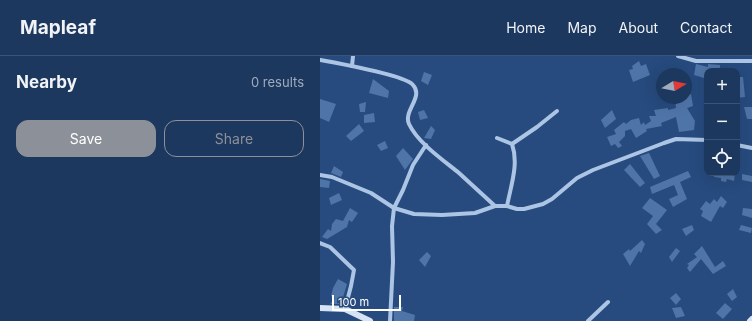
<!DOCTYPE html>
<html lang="en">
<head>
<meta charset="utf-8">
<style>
  :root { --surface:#1d385f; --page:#253f65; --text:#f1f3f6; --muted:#a0acbd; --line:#3b5274; --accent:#8c9099 }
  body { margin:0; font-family:Inter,sans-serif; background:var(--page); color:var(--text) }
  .controls { position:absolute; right:12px; top:12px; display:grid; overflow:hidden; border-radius:8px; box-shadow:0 4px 16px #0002 }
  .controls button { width:36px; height:36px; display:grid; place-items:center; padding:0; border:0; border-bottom:1px solid var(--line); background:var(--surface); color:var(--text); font:20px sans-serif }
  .compass { position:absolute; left:336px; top:12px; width:36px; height:36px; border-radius:50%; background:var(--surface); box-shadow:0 4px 16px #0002; rotate:80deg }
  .scale { position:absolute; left:12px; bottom:10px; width:69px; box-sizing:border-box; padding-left:4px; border:2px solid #fff; border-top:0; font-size:11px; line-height:14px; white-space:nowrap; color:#fff; -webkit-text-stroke:3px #274b7f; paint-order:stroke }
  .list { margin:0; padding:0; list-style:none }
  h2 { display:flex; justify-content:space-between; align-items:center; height:52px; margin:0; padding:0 16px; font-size:17px }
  h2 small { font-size:13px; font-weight:400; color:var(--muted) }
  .actions { display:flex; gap:8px; padding:12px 16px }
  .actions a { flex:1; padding:9px 0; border:1px solid var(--accent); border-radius:12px; text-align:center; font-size:14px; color:var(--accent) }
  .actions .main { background:var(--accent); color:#fff }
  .icon { flex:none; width:22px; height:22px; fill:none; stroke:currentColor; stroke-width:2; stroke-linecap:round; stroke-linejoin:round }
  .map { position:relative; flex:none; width:432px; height:265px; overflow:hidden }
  header { display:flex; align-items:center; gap:24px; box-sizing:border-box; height:56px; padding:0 20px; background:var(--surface); border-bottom:1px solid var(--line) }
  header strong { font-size:19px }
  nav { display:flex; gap:22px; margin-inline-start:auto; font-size:14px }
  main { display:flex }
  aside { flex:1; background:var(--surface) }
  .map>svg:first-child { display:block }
</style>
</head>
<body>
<header>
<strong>Mapleaf</strong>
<nav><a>Home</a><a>Map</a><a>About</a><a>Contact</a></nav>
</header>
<main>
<aside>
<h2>Nearby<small>0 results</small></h2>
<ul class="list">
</ul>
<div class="actions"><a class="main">Save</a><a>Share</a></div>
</aside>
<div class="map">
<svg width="432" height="265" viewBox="0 0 432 265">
  <rect width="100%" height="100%" fill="#274b7f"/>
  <g fill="#4f74a7">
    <path d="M319,5L321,10L326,8L330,19L313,26L309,14L313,13L312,10Z"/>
    <path d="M376,8L388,11V8L400,9V15L387,14V21L384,20V22L374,19Z"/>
    <path d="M104,16L112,19L108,29L101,25Z"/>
    <path d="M417,21H423L425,41L417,42Z"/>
    <path d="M53,23L69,35L68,42L49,37Z"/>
    <path d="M371,38L373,50L367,52L375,65L374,74L359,76L356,61L341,67L342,70L326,73L327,75L316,82L311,73L305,75V80L299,86L302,90L298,92L295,88L291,90L287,81L296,78L294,74L304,66L306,68L311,64L319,62L321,69L324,66L325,69L331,65L329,60H336L334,54L348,52V54L356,52L355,42H366V40Z"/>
    <path d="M0,43L16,48L9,66L0,62Z"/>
    <path d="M46,46L45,56H40L39,48Z"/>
    <path d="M424,51H432V63H427Z"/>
    <path d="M104,54L108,62L100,64L98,56Z"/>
    <path d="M292,54L296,63L285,72L281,64Z"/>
    <path d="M54,57L55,66L44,67V59Z"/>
    <path d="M39,68L44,75L31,85L26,80Z"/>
    <path d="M111,70L115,74L111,83L104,82Z"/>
    <path d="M65,85L68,92L61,95L57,89Z"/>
    <path d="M83,92L93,103L85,114L76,100Z"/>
    <path d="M329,97L340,120L334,123L320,100Z"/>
    <path d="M310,108L325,127L320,131L304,114Z"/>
    <path d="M14,110L23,116L21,121L11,117Z"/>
    <path d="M368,115L371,121L360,126L367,143L353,151L349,143L358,139L354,129L332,138L330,131Z"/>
    <path d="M395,117H415L414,125L407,123L406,126L401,125V122L394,121Z"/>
    <path d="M422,118L432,120V126L422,124Z"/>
    <path d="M0,123L10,125L9,132L0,131Z"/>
    <path d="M19,137L22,144L11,149L9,142Z"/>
    <path d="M401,140L407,146L403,152L400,150L391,166L381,160L383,155L380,153L386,145L390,148L394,143L397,146Z"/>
    <path d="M330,142L347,154L336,168L342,174L336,178L327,168L333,160L322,152Z"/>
    <path d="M30,152L38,157L32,166L29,164L27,171L7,183L2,181L8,173L11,175L12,168L16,163L23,165Z"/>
    <path d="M423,152L432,153V162L422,159Z"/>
    <path d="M372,169L374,174L366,180L362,173Z"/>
    <path d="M421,169L432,172L431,177L419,174Z"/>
    <path d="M322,184L325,188L321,197L319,195L310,210L303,198L309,193L310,195Z"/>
    <path d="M382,190L395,211L403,205L406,210L393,218L381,203L370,216L367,212L369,209L367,208L377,201L374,198Z"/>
    <path d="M356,192L360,195L352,206L349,201Z"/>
    <path d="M107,196L111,200L105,211L99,204Z"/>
    <path d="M18,223L27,228L21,248H10L15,242L11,240L13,232Z"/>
    <path d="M413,233L417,241L412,245L407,238Z"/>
    <path d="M356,237L361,243L356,249L350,242Z"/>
    <path d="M405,247L412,253L403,263L396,257Z"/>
    <path d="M74,251H83L82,255L95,259L94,265H74Z"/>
    <path d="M361,251L365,260L356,262L352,252Z"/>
  </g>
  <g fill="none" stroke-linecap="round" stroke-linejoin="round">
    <g stroke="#adc5e5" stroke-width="4">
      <path d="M358,0L376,5H432"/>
      <path d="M0,4C16,7 85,19 93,29C104,41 83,55 89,68C98,87 123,104 139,117C151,128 163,139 175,150"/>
      <path d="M32,10L33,0"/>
      <path d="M177,82L192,88C199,108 191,129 187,150"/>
      <path d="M192,88L217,71L237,55"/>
      <path d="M417,89L432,92"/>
      <path d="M0,119L12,121L51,137L74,152L94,158L122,159L155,157L175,150H187L197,153H204L223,148L232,143L257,122L273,114L344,87L356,83L387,84"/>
      <path d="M0,187L10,191L34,214L31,230L25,253"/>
      <path d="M70,265L73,206L72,170L74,152L83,134L93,109L106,89"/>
      <path d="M268,265L288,246"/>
    </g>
    <g stroke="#d6e3f5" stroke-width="6">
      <path d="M0,252L25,253L50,265"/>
      <path d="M430,265L432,263"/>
    </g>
  </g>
</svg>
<div class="controls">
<button>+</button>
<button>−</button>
<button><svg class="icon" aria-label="locate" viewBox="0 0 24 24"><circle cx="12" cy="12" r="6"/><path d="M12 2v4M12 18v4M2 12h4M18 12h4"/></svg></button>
</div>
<svg class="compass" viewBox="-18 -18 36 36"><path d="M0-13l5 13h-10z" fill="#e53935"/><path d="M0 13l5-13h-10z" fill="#a0acbd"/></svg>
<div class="scale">100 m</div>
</div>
</main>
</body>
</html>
